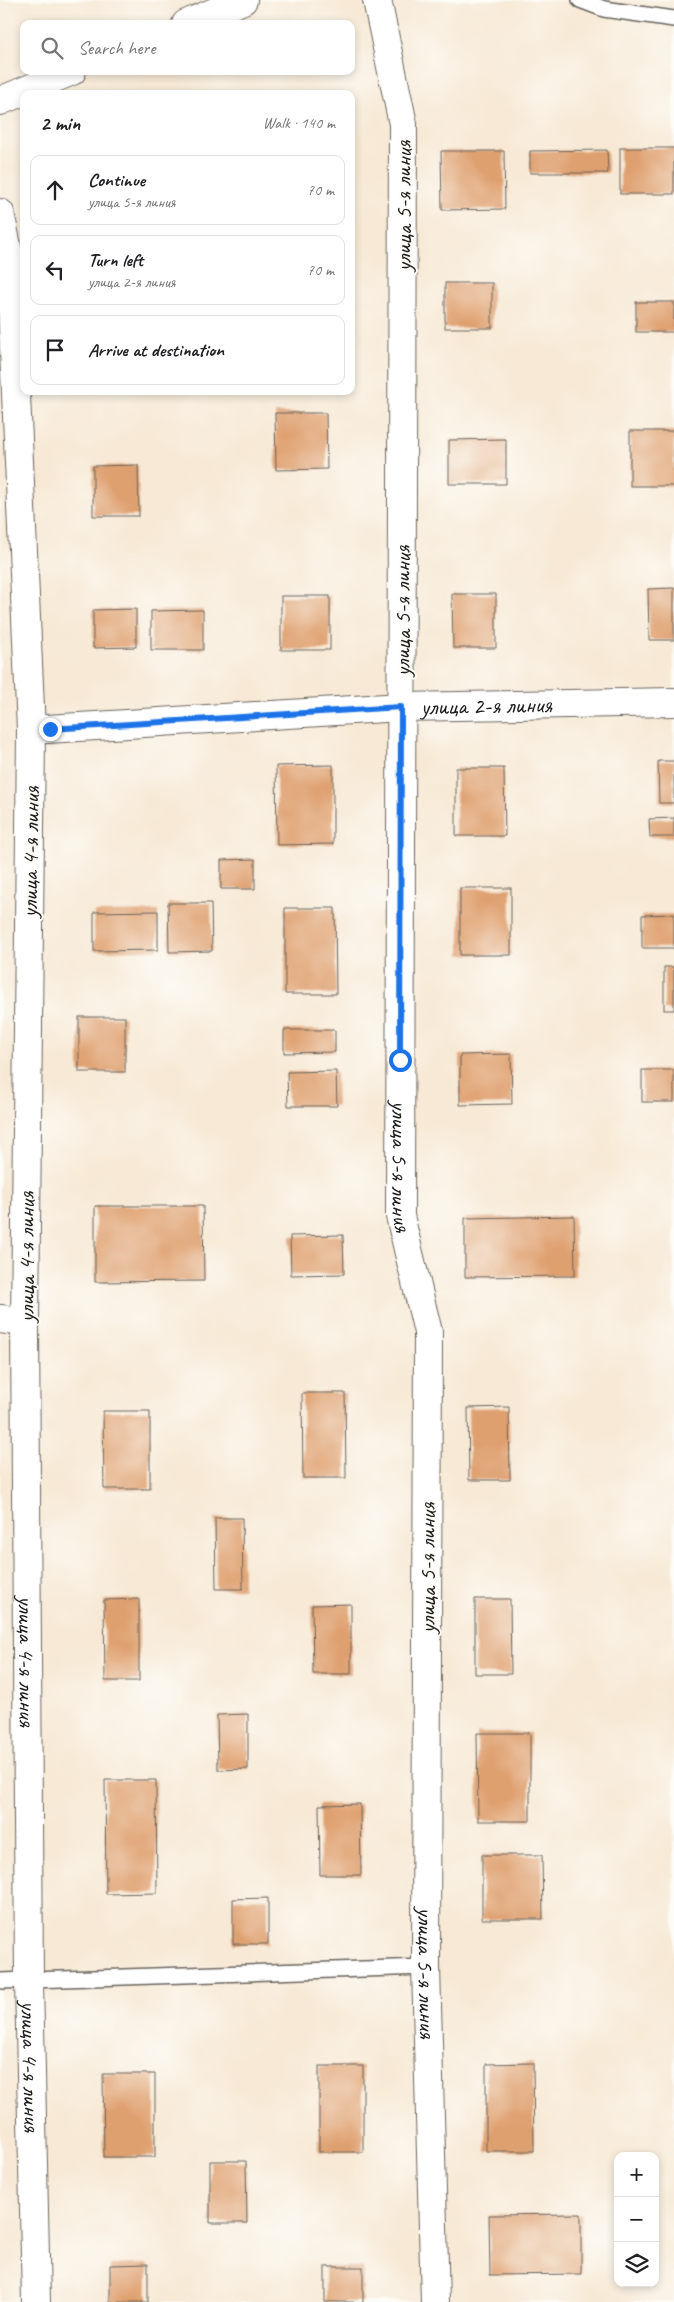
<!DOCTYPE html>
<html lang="en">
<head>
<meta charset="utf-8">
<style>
  :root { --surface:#fff; --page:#f2f2f2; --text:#202124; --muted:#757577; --line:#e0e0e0 }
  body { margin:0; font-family:Caveat,sans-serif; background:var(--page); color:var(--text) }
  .controls { position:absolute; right:15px; bottom:15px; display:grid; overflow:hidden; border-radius:10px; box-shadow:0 2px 8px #0003 }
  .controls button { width:45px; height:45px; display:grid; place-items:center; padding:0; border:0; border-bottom:1px solid var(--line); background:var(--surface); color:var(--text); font:25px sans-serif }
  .stop { position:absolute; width:15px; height:15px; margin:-11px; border:4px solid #1a73e8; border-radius:50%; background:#fff }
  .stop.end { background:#1a73e8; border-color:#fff; box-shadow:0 1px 5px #0008 }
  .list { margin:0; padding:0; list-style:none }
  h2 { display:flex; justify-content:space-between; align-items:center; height:65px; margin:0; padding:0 20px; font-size:21px }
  h2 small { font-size:16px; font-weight:400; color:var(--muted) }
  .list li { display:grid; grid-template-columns:32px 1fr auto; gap:15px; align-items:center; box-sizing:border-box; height:70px; margin:0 10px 10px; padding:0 10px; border:1px solid var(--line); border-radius:10px }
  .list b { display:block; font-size:19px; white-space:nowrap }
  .list p { margin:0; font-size:16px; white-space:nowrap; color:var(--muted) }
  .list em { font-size:16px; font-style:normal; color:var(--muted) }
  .icon { flex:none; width:28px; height:28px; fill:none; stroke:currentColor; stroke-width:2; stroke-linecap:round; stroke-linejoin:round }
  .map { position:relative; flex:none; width:674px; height:2302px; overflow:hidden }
  .search { position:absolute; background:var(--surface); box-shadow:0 2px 8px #0003; left:20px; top:20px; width:335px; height:55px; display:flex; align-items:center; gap:12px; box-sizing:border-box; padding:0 18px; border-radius:10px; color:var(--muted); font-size:19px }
  .panel { position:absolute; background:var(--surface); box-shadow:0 2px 8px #0003; left:20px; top:90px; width:335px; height:305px; border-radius:10px }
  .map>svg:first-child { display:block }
</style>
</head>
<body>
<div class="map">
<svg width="674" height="2302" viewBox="0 0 674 2302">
  <rect width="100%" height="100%" fill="#fdfcf7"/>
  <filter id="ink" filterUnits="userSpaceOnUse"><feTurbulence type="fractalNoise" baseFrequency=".02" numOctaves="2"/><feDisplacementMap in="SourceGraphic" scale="10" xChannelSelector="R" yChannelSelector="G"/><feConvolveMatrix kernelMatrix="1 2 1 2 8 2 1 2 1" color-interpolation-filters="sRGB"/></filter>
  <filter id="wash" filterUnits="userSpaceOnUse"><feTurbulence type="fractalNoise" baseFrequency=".0096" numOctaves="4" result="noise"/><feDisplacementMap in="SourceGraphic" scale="20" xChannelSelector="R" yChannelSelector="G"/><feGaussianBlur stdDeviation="1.12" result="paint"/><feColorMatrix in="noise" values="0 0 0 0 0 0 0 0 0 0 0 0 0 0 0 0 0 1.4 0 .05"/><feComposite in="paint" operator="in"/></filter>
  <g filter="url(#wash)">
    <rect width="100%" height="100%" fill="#f7e9d5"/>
    <g id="blocks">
      <g fill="#dfa070">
        <rect x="620" y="148" width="54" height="46"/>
        <path d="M607,150L608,173H530V151Z"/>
        <path d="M441,151H504L505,209L442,210Z"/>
        <rect x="445" y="283" width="47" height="45"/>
        <rect x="636" y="302" width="38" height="30"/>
        <path d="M275,413H326L327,469L276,470Z"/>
        <rect x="630" y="431" width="44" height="55"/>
        <path d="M506,439V484H449V440Z"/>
        <path d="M138,465L139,516H93V466Z"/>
        <path d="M674,588V640H649L648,589Z"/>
        <path d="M452,594H496V648H453Z"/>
        <rect x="281" y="596" width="49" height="54"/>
        <path d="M136,609V647L93,648V610Z"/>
        <path d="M203,610V650H151V611Z"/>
        <path d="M658,761H674V803H659Z"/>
        <path d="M333,765V844L277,845L276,766Z"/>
        <path d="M456,768H504L505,836H456Z"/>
        <path d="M674,818V837H650L649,819Z"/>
        <path d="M255,859V889H221V860Z"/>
        <rect x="460" y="888" width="51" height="67"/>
        <path d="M168,903H211L212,951L169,952Z"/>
        <path d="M285,908H335L336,994H285Z"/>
        <path d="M158,911V950L94,951V912Z"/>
        <path d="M674,914V948H642V915Z"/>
        <rect x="664" y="967" width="10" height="43"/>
        <rect x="79" y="1017" width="46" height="55"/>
        <path d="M284,1030H335V1052L284,1053Z"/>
        <path d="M511,1054L512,1104L460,1105V1055Z"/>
        <rect x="642" y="1070" width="32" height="32"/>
        <path d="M336,1071L337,1106H288L287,1072Z"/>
        <path d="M95,1206H203L204,1281L95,1282Z"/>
        <path d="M574,1216L575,1276L465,1277V1218Z"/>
        <path d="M343,1235L344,1274L291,1275L290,1236Z"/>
        <path d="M302,1393H345L346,1478H303Z"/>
        <path d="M509,1407L510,1480H469L468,1408Z"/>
        <path d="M103,1411H150V1489H104Z"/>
        <path d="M215,1518H242L243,1589H216Z"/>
        <path d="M139,1599V1681H105L104,1600Z"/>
        <path d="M475,1599H510L511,1674H475Z"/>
        <path d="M351,1604V1674H313L312,1605Z"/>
        <path d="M248,1714V1769L218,1770L217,1715Z"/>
        <path d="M477,1733H530V1821H478Z"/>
        <path d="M105,1780H156L157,1893L106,1894Z"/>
        <path d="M360,1804L361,1875H320L319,1805Z"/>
        <path d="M482,1855H542L543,1919H482Z"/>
        <path d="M268,1898V1944H233V1899Z"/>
        <path d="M533,2063L534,2151H486V2064Z"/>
        <rect x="319" y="2066" width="44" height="86"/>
        <path d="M103,2074H155V2157H104Z"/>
        <path d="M210,2161H246L247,2223H210Z"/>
        <path d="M581,2214V2274L490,2275L489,2215Z"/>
        <path d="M148,2264V2302H110V2265Z"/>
        <rect x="325" y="2267" width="38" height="35"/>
      </g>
    </g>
  </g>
  <g filter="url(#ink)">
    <use href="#blocks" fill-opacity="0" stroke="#69645d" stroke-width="1"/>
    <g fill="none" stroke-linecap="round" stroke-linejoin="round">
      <g stroke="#69645d" stroke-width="18">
        <g id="service">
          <path d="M580,0L604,9L674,19"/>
          <path d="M0,1981L426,1967"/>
        </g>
      </g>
      <g stroke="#69645d" stroke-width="30">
        <g id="minor">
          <path id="s1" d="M377,0L403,124L400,1216L428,1332L426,1967L435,2302"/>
          <path id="s2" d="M0,213L10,260L31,730L25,1322L29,1981L36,2302"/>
          <path id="s3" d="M31,730L401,707L674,702"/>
          <path d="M0,1319L25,1322"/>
        </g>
      </g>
      <g stroke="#69645d" stroke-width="30">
        <g id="tertiary">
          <path d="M186,24L243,0"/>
          <path d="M0,101L72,71"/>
        </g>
      </g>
      <use href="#service" stroke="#fff" stroke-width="15"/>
      <use href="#minor" stroke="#fff" stroke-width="28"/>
      <use href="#tertiary" stroke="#fff" stroke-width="28"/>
    </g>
  </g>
  <g fill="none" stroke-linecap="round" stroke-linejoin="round" filter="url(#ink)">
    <path stroke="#1a73e8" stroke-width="6" d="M50,729L401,707L400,1060"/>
  </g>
  <g text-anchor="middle" stroke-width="4" stroke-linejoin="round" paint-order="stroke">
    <g font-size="24" fill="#1c1c1c" stroke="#fdfcf7">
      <text transform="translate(403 206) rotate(-90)" y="8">улица 5-я линия</text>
      <text transform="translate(402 611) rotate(-90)" y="8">улица 5-я линия</text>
      <text dy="8" stroke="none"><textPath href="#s3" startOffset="456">улица 2-я линия</textPath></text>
      <text transform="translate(30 852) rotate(-89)" y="8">улица 4-я линия</text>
      <text dy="8" stroke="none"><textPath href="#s1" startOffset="1169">улица 5-я линия</textPath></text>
      <text transform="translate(26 1257) rotate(-90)" y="8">улица 4-я линия</text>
      <text transform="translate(427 1568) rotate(-90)" y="8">улица 5-я линия</text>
      <text dy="8" stroke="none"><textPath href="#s2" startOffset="1450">улица 4-я линия</textPath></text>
      <text dy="8" stroke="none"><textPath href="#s1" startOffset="1979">улица 5-я линия</textPath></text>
      <text dy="8" stroke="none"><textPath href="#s2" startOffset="1855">улица 4-я линия</textPath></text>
    </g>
  </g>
</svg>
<div class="controls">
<button>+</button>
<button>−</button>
<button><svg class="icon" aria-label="layers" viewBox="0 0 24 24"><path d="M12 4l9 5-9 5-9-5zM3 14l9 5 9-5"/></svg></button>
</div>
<div class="stop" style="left:400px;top:1060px"></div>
<div class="stop end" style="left:50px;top:729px"></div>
<div class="search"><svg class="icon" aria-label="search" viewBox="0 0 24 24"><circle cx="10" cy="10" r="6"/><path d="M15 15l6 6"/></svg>Search here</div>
<section class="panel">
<h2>2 min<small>Walk · 140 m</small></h2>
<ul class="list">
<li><svg class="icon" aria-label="ahead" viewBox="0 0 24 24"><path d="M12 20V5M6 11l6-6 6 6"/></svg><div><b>Continue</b><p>улица 5-я линия</p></div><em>70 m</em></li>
<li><svg class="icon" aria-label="left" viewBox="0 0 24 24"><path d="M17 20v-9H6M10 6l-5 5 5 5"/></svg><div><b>Turn left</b><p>улица 2-я линия</p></div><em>70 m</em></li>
<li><svg class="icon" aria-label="arrive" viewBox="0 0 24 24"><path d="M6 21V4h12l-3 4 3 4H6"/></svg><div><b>Arrive at destination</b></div></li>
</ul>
</section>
</div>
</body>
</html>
